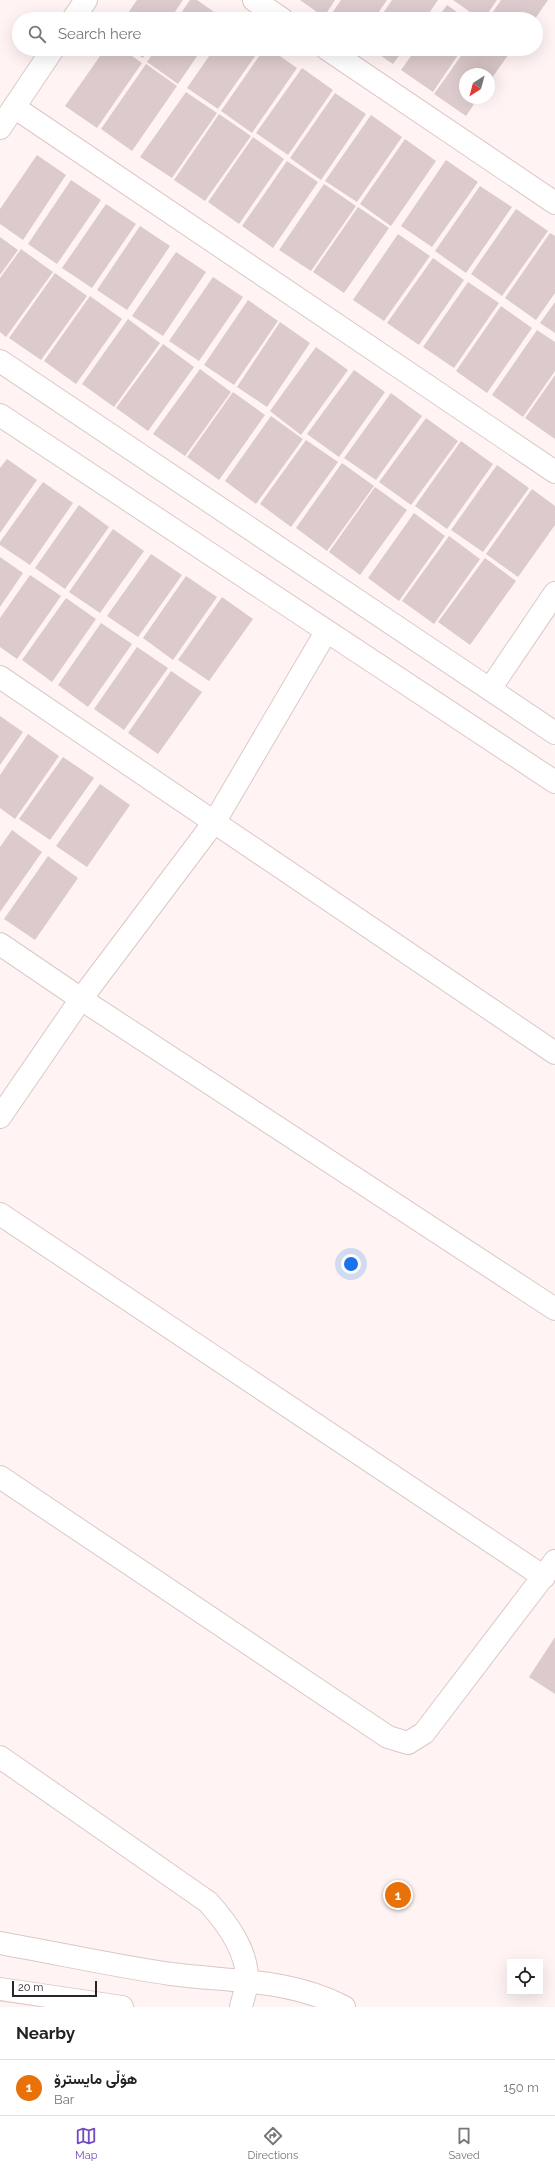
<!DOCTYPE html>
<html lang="en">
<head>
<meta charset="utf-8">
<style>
  :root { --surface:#fff; --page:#f6f6f6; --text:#222; --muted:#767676; --line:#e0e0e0; --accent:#7149c2 }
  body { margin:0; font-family:Raleway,Vazirmatn,sans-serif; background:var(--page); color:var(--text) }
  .controls { position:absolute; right:12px; bottom:12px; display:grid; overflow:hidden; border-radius:0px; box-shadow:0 4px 16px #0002 }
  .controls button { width:36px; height:36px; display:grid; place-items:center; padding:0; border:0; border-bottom:1px solid var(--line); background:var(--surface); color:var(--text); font:20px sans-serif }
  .compass { position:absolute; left:459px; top:68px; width:36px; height:36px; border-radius:50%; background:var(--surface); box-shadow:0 4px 16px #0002; rotate:216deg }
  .scale { position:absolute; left:12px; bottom:10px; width:85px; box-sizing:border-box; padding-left:4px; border:2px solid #2b2423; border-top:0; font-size:11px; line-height:14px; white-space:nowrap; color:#2b2423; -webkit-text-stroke:3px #fff; paint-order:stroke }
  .you { position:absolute; left:351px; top:1264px; width:14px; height:14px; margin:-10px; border:3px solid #fff; border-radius:50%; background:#1a73e8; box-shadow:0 0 0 6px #1a73e833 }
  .badge { display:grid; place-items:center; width:26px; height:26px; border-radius:50%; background:var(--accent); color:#fff; font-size:13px; font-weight:700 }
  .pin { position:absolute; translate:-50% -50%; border:2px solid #fff; box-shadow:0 1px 4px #0006 }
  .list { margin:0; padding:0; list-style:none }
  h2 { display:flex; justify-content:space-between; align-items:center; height:52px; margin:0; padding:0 16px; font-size:17px }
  h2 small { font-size:13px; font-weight:400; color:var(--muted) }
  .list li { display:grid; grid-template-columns:26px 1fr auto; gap:12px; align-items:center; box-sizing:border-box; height:56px; padding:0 16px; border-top:1px solid var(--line) }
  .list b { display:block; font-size:15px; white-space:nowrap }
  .list p { margin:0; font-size:13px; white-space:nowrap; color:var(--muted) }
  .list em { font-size:13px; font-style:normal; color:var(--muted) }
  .icon { flex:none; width:22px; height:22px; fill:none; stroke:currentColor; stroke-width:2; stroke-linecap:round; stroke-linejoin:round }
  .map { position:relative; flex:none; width:555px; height:2007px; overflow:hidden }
  .search { position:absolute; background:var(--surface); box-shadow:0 4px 16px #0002; left:12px; right:12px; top:12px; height:44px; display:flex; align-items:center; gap:10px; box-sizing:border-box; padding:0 14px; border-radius:22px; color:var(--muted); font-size:15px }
  .sheet { height:108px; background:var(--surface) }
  nav { display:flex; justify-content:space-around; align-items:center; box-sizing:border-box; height:56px; border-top:1px solid var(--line); background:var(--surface); font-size:11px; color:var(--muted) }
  nav a { display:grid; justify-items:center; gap:2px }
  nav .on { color:var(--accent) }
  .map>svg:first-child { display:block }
</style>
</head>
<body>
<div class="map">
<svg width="555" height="2007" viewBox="0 0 555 2007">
  <rect width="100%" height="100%" fill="#fff4f3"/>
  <g fill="#dccacc">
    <path d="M137,0H183L170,19H124Z"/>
    <path d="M190,0H197L224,19H177Z"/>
    <path d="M300,0H335L324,17Z"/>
    <path d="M341,0H387L374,19H328Z"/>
    <path d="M392,0H438L425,19H379Z"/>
    <path d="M453,0H497L484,19H480Z"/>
    <path d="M501,0H548L535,19H488Z"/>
    <path d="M447,5L467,19H437Z"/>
    <path d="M105,49H122L142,63L97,128L65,106Z"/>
    <path d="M130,49H149L143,58Z"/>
    <path d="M156,49H202L178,84L147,62Z"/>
    <path d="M214,49H260L218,109L187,88Z"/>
    <path d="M264,49H270L297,68L252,133L221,111Z"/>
    <path d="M371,49H404L393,64Z"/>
    <path d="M416,49H462L433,92L401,70Z"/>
    <path d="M466,49L511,51L489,82V74H465V98H478L466,116L434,94Z"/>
    <path d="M146,64L177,86L132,151L101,129Z"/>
    <path d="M302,68L333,90L288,155L256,133Z"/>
    <path d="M186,92L217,113L172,178L140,157Z"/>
    <path d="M335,93L366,114L321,180L290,158Z"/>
    <path d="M219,114L251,136L205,201L174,180Z"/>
    <path d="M371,115L402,137L357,202L325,181Z"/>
    <path d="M253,137L284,159L239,224L208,202Z"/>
    <path d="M405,139L436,161L391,226L360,204Z"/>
    <path d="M37,155L66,175L23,240L0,224V209Z"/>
    <path d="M446,160L478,182L432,247L401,226Z"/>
    <path d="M287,161L318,182L273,248L242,226Z"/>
    <path d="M71,180L101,200L57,264L28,244Z"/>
    <path d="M324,184L356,206L311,271L279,250Z"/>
    <path d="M480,186L512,207L466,273L435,251Z"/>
    <path d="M106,204L136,224L92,288L62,268Z"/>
    <path d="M358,207L389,228L344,293L313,272Z"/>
    <path d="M516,209L548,231L502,296L471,274Z"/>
    <path d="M140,226L170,246L127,310L97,290Z"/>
    <path d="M550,233L555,236V293L536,320L505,298Z"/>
    <path d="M398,234L430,256L384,321L353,300Z"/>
    <path d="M0,237L18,250L0,275Z"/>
    <path d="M21,249L53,272L6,337L0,332V278Z"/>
    <path d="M176,252L206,272L163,336L132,316Z"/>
    <path d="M433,258L464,280L419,345L387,323Z"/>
    <path d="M55,273L87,296L41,360L9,338Z"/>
    <path d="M213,277L243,297L199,361L169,341Z"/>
    <path d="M468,282L499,303L454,368L423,347Z"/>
    <path d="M90,296L122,319L76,384L44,361Z"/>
    <path d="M248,300L278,321L234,385L204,365Z"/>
    <path d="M555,302V333L540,323Z"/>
    <path d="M501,306L532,328L487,393L456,371Z"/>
    <path d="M128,319L160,343L114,407L82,384Z"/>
    <path d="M280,322L310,343L267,407L237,387Z"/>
    <path d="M537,330L555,342V371L523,417L492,395Z"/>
    <path d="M163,344L194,367L148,431L116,408Z"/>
    <path d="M316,347L348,370L301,435L270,411Z"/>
    <path d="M200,369L231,392L185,456L153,434Z"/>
    <path d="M354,370L385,392L339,457L307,434Z"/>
    <path d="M555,375V439L525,418Z"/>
    <path d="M233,392L265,415L219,480L187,457Z"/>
    <path d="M391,393L422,416L376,480L344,458Z"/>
    <path d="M271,416L303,439L256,504L225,481Z"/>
    <path d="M426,418L458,441L411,505L379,482Z"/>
    <path d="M306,440L338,462L291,527L260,504Z"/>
    <path d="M461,441L493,464L447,529L415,506Z"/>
    <path d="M7,459L37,480L0,533V468Z"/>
    <path d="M342,463L374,486L327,551L296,528Z"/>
    <path d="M497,465L529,488L483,552L451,530Z"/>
    <path d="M43,482L73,503L30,565L0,545V542Z"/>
    <path d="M375,487L407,510L360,575L329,552Z"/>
    <path d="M532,489L555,506V525L518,577L486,554Z"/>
    <path d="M79,505L109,527L65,589L35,568Z"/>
    <path d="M414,513L445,536L399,601L368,578Z"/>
    <path d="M113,529L144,551L100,613L69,592Z"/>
    <path d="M449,536L480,559L434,624L402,601Z"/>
    <path d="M151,554L182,575L138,637L107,616Z"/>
    <path d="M0,557L23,573L0,607Z"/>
    <path d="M485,558L516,581L470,645L438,622Z"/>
    <path d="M30,575L61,596L17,659L0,647V618Z"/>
    <path d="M186,576L217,597L173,660L143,638Z"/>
    <path d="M222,597L253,619L209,681L178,660Z"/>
    <path d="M66,598L96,619L52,682L22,660Z"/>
    <path d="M101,623L132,644L88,707L58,685Z"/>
    <path d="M137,647L168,668L124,730L94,709Z"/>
    <path d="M171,671L202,692L158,754L128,733Z"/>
    <path d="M0,716L23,732L0,765Z"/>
    <path d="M28,734L59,756L15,819L0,808V775Z"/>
    <path d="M63,757L94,778L50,840L19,819Z"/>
    <path d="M100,784L130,805L87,867L56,846Z"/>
    <path d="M12,830L42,852L0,912V847Z"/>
    <path d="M48,856L78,878L35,940L4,919Z"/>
    <path d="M555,1637V1694L529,1677Z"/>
  </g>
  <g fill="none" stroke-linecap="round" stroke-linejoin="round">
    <g stroke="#dac8c6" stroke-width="24">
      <g id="minor">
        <path d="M254,0L282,19"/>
        <path d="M73,19L86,0"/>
        <path d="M327,49L555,203"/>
        <path d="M14,107L555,472"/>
        <path d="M0,128L53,49"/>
        <path d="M0,361L555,733"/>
        <path d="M0,415L555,782"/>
        <path d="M0,677L555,1053"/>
        <path d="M490,689L555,593"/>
        <path d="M0,944L81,999L555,1309"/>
        <path d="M0,1117L81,999L215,821L326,632"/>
        <path d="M0,1214L544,1577"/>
        <path d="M0,1477L388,1737L408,1743L424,1733L555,1561"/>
        <path d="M0,1757L208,1902C227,1923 247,1950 247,1979C247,1988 243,1998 241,2007"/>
        <path d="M0,1943C57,1953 114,1966 171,1974C231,1982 288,1978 344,2007"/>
        <path d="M0,1989L122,2007"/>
      </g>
    </g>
    <use href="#minor" stroke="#fff" stroke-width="22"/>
  </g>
</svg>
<div class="controls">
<button><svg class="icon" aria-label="locate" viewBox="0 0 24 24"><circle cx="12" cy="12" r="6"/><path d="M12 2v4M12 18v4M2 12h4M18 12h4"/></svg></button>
</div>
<svg class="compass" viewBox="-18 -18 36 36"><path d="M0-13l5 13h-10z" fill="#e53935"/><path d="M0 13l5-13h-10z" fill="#767676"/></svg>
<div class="scale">20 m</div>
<div class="you"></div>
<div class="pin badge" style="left:398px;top:1895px;background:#e8710a">1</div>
<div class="search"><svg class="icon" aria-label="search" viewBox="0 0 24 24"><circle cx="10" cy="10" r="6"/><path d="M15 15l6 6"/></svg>Search here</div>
</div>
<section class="sheet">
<h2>Nearby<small></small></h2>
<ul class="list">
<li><span class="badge" style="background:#e8710a">1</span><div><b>هۆڵی مایسترۆ</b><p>Bar</p></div><em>150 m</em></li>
</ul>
</section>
<nav>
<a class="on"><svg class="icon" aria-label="map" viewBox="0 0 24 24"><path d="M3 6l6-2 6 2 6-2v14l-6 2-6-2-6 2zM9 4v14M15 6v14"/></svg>Map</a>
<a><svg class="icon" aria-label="directions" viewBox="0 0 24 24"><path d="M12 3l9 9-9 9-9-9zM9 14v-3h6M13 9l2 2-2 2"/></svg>Directions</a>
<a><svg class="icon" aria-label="saved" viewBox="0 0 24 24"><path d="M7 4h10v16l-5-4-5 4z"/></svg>Saved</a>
</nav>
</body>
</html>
